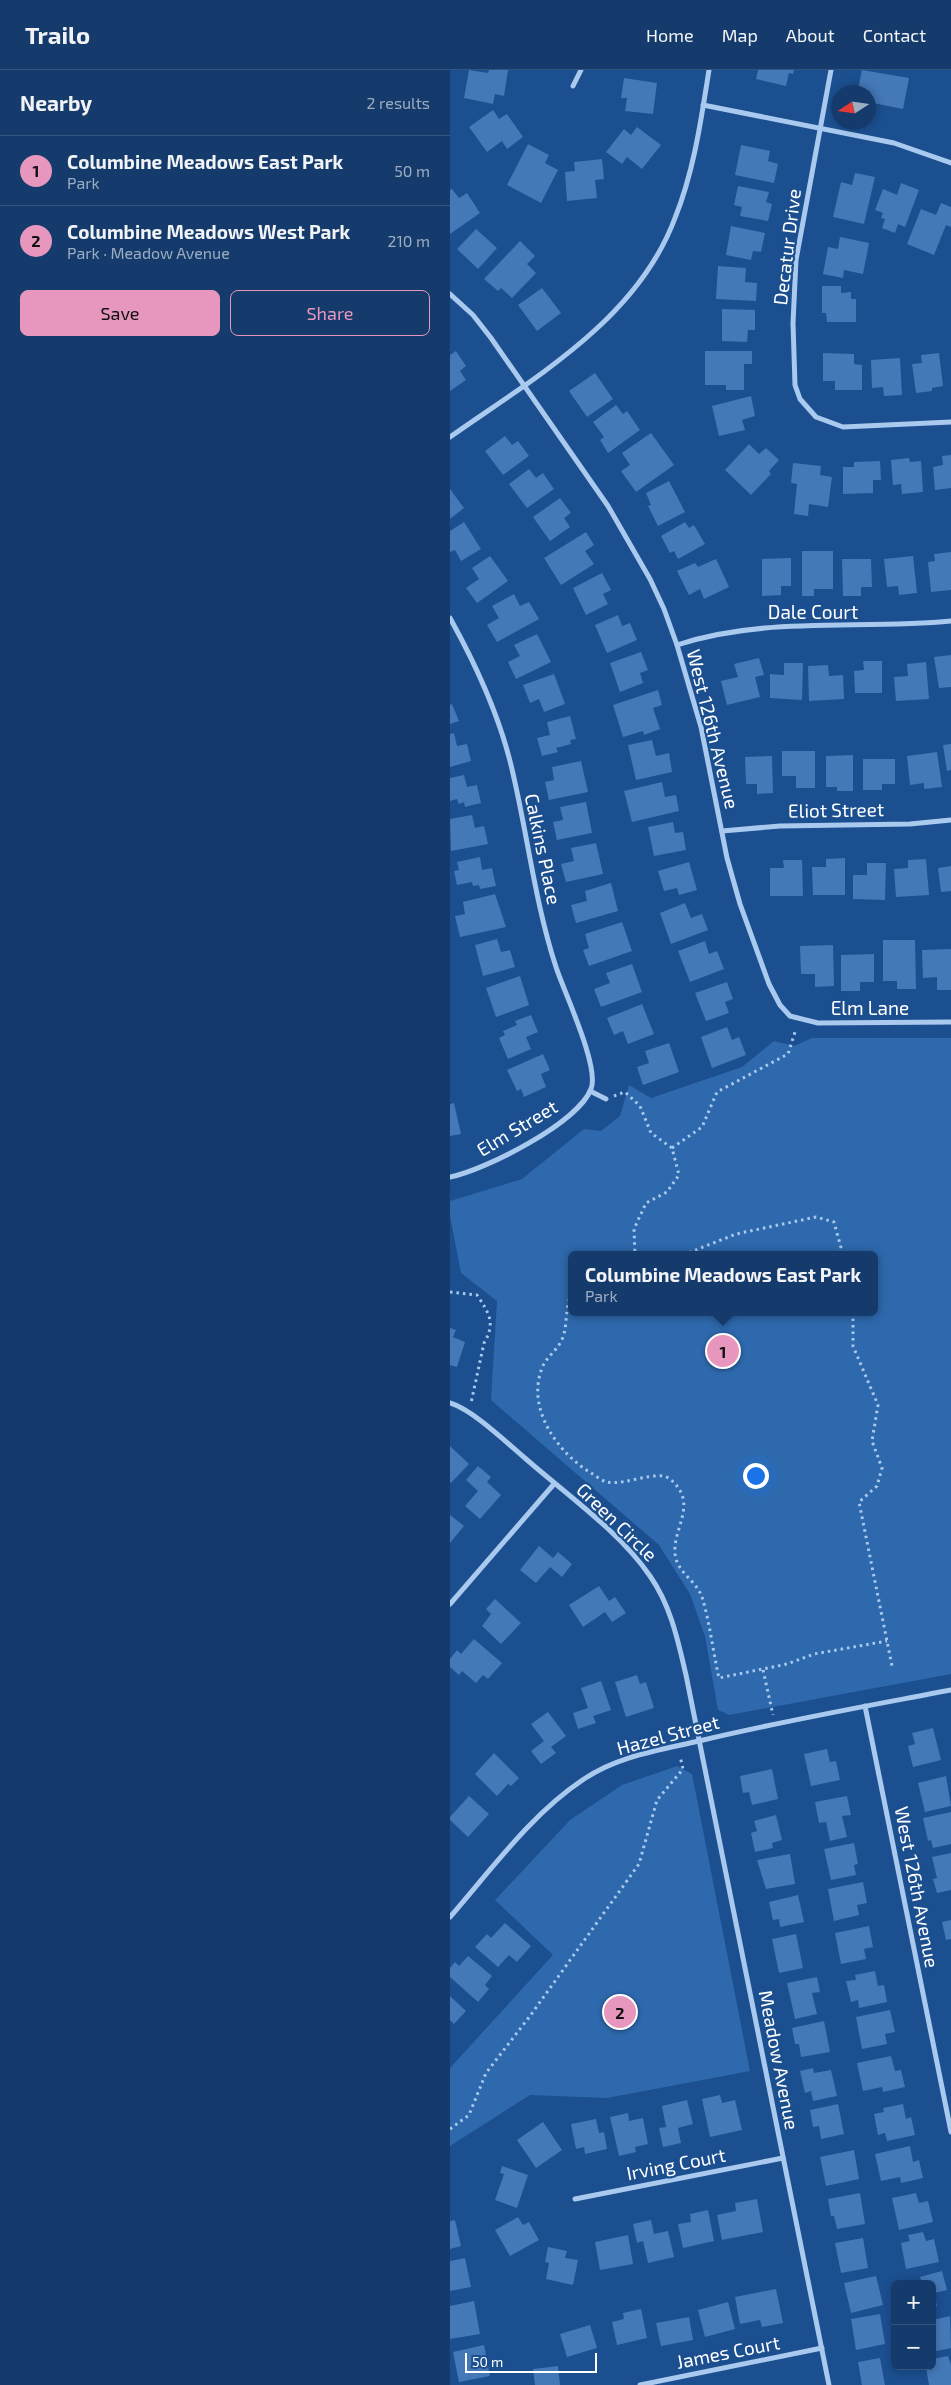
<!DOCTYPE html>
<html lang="en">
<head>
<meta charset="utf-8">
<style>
  :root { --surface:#143b6b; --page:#214673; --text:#f1f3f6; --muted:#9dadc1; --line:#33557e; --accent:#e797bd }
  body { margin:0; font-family:"Exo 2",sans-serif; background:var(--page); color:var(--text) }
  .controls { position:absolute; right:15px; bottom:15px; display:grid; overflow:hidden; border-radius:8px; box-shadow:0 2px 8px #0003 }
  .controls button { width:45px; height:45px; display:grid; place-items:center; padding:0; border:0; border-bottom:1px solid var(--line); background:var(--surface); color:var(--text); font:25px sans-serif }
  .compass { position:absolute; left:381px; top:15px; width:45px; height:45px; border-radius:50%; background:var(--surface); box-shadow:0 2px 8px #0003; rotate:258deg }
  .scale { position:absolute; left:15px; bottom:12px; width:132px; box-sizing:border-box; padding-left:5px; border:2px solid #fff; border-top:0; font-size:14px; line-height:18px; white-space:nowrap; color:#fff; -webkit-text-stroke:4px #1b4f8f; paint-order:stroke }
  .you { position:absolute; left:305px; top:1405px; width:18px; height:18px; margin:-12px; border:4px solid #fff; border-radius:50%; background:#1a73e8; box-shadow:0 0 0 8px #1a73e833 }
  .badge { display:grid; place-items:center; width:32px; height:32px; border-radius:50%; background:var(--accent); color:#111; font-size:16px; font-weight:700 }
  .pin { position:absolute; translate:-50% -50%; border:2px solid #fff; box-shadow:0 1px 5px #0006 }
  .popup { position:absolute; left:118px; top:1181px; width:310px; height:65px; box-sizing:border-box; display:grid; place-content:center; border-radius:8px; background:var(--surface); filter:drop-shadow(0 1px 4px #0005); font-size:16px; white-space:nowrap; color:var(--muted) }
  .popup b { font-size:19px; color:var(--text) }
  .popup::after { content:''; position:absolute; left:50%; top:100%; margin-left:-10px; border:10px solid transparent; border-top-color:var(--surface) }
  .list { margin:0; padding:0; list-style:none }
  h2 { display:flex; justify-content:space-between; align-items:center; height:65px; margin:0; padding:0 20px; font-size:21px }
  h2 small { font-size:16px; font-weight:400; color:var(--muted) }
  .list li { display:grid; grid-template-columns:32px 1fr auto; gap:15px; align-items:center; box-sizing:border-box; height:70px; padding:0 20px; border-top:1px solid var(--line) }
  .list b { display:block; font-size:19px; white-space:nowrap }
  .list p { margin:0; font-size:16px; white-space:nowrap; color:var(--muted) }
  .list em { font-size:16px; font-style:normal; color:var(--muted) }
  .actions { display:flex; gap:10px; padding:15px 20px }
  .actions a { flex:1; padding:11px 0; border:1px solid var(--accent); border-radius:8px; text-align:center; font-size:18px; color:var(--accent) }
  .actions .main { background:var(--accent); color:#111 }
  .map { position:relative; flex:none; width:501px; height:2315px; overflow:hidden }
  header { display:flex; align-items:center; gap:30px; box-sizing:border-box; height:70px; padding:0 25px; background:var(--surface); border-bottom:1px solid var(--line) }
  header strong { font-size:24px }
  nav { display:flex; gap:28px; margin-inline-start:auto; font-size:18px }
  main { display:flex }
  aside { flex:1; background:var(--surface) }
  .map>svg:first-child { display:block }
</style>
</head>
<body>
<header>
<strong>Trailo</strong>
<nav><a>Home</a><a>Map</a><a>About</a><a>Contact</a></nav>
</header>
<main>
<aside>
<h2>Nearby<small>2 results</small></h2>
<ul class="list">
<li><span class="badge">1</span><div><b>Columbine Meadows East Park</b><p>Park</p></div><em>50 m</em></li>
<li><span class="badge">2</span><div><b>Columbine Meadows West Park</b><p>Park · Meadow Avenue</p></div><em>210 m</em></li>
</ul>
<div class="actions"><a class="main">Save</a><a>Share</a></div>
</aside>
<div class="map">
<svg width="501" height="2315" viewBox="0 0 501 2315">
  <rect width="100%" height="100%" fill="#1b4f8f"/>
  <g fill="#2e69ad" fill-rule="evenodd">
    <path d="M362,968H501V1604L279,1645L268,1640L255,1566L240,1524L209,1475L41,1330L47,1231L11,1203L0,1146V1131L72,1109L134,1059L151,1061L170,1046L179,1015L201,1028L292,997L324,971L344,976ZM122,1185H424V1242H122Z"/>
    <path d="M227,1696L242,1704L300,2001L157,2028L80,2025L0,2076V1998L103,1885L45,1830L120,1750L172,1715Z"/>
  </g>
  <g fill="#4478b7">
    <path d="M19,0L38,3L39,0H58L54,26L45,24L43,34L14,28Z"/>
    <path d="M308,0H344L343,4L339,3L336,16L306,9Z"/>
    <path d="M412,0L459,8L453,39L418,32L420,21L408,19Z"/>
    <path d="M174,8L207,13L203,44L175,41L177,28H171Z"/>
    <path d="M43,40L49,49L57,44L73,67L57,79L52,71L37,82L19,57Z"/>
    <path d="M187,57L211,75L192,99L177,87L172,94L156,82L174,59L181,65Z"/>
    <path d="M78,74L99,85L95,93L108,100L91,133L57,115Z"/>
    <path d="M291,75L320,81L318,91L328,94L324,113L285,105Z"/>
    <path d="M152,89L154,109L145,110L147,128L117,131L115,102L125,101L124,92Z"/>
    <path d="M405,103L425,107L414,154L383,147L391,112L402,115Z"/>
    <path d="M451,113L469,120L455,157L448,154L445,163L432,158L435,149L431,148L433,143L425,140L433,119L447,125Z"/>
    <path d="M288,116L319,122L316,132L322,134L318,151L290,146L292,137L284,135Z"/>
    <path d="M2,119L9,128L17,123L30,143L0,164V120Z"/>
    <path d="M491,133L501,137V157L496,155L484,185L457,174L471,139L486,145Z"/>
    <path d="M281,156L315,163L311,182L303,181L301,190L276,185Z"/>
    <path d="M26,159L47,178L28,199L7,179Z"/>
    <path d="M390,167L419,173L413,204L394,200L393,208L373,204L378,177L388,179Z"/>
    <path d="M70,171L85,186L77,194L86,203L62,228L51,218L48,221L34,209Z"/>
    <path d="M268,196L296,198L295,212L307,213L306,231L266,229Z"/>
    <path d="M372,216H391V223L401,222V229H406V252H377L376,243H372Z"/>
    <path d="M92,218L111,243L87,261L68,235Z"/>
    <path d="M272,239L305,240V260H298L297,272L272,271Z"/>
    <path d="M6,281L16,296L10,301L16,310L0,321V285Z"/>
    <path d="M255,281H302V294H294V320H276V315H255Z"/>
    <path d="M373,283L404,284V294L412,295V320H385V311H373Z"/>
    <path d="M489,283L493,316L482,318V321L466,323L462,294L472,293L471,285Z"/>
    <path d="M450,288L452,325L434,326L433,317L422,318L421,290Z"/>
    <path d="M145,303L163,329L137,347L119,321Z"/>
    <path d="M301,326L305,346L292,350L295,360L269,366L262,336Z"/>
    <path d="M166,335L173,344L177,341L190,360L158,383L150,370L154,367L143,352Z"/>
    <path d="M201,363L224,395L186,422L171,401L180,395L172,383Z"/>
    <path d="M55,366L62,375L68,371L79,386L53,405L35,381Z"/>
    <path d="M299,374L309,384L316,378L329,390L319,401L321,404L301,425L275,400Z"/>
    <path d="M501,385V418L485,420L483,397L493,395L492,386Z"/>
    <path d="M459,388L460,392L471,391L473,422L452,424L451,414L443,415L441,390Z"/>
    <path d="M430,391L431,410H423V423L393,424V397H404V392Z"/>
    <path d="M343,393L371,396L370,405L382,407L378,437L359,434L358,446L344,444L347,414L341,413Z"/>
    <path d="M79,399L86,408L93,403L104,419L77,438L59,414Z"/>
    <path d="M219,411L235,442L208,456L198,436L201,435L196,423Z"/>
    <path d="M0,419L14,438L0,449Z"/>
    <path d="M110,428L121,443L114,448L120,457L100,471L83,447Z"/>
    <path d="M14,452L31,479L11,491L5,480L0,482V461Z"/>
    <path d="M235,452L239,458L244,455L255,474L228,489L224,481L220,483L211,466Z"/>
    <path d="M136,462L144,475L135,481L144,494L111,515L94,488Z"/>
    <path d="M352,481H383V519H364V526H352Z"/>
    <path d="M501,482V520L481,522L478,492L485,491L484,484Z"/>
    <path d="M40,486L58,511L27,533L16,518L29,509L22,498Z"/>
    <path d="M463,486L467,523L449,525L448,516L437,517L434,489Z"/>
    <path d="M341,488V516H331V525L312,526V489Z"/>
    <path d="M266,489L279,517L254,529L250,519L239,525L227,501L245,493L248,497Z"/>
    <path d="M392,489H421L422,517H411V526H393Z"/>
    <path d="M152,503L161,520L153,524L158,534L136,545L123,518Z"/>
    <path d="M64,524L70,536L79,532L89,549L47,572L37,555L49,548L42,536Z"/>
    <path d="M168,545L172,556L180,553L187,570L157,583L145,555Z"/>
    <path d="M87,564L101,592L66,609L58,592L70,586L64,575Z"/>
    <path d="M191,582L198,600L190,603L193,613L170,622L160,593Z"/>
    <path d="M501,585V617L489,618L484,587Z"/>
    <path d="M309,588L314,605L305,607L310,627L277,635L271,611L288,607L284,594Z"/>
    <path d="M413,591H432V623H405L404,601L414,600Z"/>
    <path d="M476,592L479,629L446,631L444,607L458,606L457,594Z"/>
    <path d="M334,593H353L352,630L320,628V604L334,605Z"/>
    <path d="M378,595L379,606L393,605L394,629L359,631L358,596Z"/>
    <path d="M104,604L115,634L94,642L89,629L80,633L73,615Z"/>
    <path d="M208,620L212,635L203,638L210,659L194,665L193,661L173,667L163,635Z"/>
    <path d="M2,634L9,651L0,654V635Z"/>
    <path d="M120,646L126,669L120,670L121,674L106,678L108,682L92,686L87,668L100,665L97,652Z"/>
    <path d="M4,663L7,676L17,674L21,691L0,697V664Z"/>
    <path d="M202,670L206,686L219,683L222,702L186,710L178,675Z"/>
    <path d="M501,674V700L497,701L493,675Z"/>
    <path d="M332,681H365V718H346V706H332Z"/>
    <path d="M487,682L492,717L474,719V713L460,715L457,686Z"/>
    <path d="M403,685V721H387V717H376V686Z"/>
    <path d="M322,686L323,723L307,724V714H296L295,687Z"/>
    <path d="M413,689H445V714H432V720H413Z"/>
    <path d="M131,691L138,722L99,730L95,712L104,710L102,697Z"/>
    <path d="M14,705L17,717L27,715L31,733L15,737L14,732L9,734L7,729L0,731V708Z"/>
    <path d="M212,712L215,727L226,725L229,741L182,752L174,721Z"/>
    <path d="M136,732L142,763L107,770L103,752L113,750L110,737Z"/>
    <path d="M22,745L25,758L34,756L38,774L1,781L0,749Z"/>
    <path d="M223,752L225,763L233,762L236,780L204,786L198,757Z"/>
    <path d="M146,773L153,804L116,812L111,794L124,791L121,778Z"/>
    <path d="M30,787L32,800L42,798L46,816L30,819L29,815L23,816L22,812L7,815L4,801L9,800L7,792Z"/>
    <path d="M395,788V825H363L362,797H376V789Z"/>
    <path d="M476,789L479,825L446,827L444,799L458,798V790Z"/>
    <path d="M333,790H352L353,826H320V798H334Z"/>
    <path d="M239,792L247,820L229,825L227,818L214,821L208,801Z"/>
    <path d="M417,793H436L435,830L403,829V805H417Z"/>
    <path d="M501,796V821L491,822L488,798Z"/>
    <path d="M161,813L168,841L126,853L121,835L137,831L135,821Z"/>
    <path d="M45,824L56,857L10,867L5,846L15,844L13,832Z"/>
    <path d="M235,833L241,848L252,844L258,860L221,874L210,843Z"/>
    <path d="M172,852L182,881L139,896L133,880L139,878L135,864Z"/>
    <path d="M47,869L51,882L60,880L65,897L33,906L25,875Z"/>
    <path d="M433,870H465L466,919H447V911H433Z"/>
    <path d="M255,871L259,884L267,881L274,899L240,912L228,881Z"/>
    <path d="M383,875L384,916L365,917V904H351L350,876Z"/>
    <path d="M501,879V920H487V907L473,908L472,880Z"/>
    <path d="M424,884V912H410V921H391V885Z"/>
    <path d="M182,894L192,922L151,937L144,919L160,913L156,903Z"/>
    <path d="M70,906L79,935L46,947L36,918Z"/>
    <path d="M277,912L283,929L275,932L279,943L256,951L245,923Z"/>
    <path d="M192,934L204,964L178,974L173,961L164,965L157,948Z"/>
    <path d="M81,945L88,962L76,967L81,979L58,989L49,968L55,965L53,961L67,955L65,951Z"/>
    <path d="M277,957L282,970L289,967L296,985L262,998L251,967Z"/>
    <path d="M219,973L229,1002L193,1015L187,997L199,993L195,981Z"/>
    <path d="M93,984L100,1000L91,1004L96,1017L74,1027L71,1019L67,1021L57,1000Z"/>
    <path d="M4,1033L11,1064L0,1066V1034Z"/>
    <path d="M0,1258L6,1260L3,1267L15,1272L7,1297L0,1295Z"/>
    <path d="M0,1376L19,1394L1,1413L0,1412Z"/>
    <path d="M28,1396L41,1407L37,1412L51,1425L30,1449L15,1436L28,1421L16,1410Z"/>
    <path d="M0,1445L14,1456L0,1473Z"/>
    <path d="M89,1476L103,1488L108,1482L122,1494L112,1507L100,1497L86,1513L70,1500Z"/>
    <path d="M149,1516L159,1531L165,1527L176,1543L162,1552L155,1542L133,1557L119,1535Z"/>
    <path d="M45,1529L71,1553L51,1574L32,1556L41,1544L36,1539Z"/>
    <path d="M24,1569L52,1593L38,1609L33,1605L26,1613L12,1601L9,1605L0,1597V1589L7,1580L11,1584Z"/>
    <path d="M187,1605L190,1614L196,1612L204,1638L176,1647L165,1612Z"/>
    <path d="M151,1611L161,1640L143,1646L146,1653L128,1659L123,1643L138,1638L131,1618Z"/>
    <path d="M98,1642L116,1666L101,1677L106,1683L91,1694L81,1681L94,1671L81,1654Z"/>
    <path d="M483,1658L491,1690L463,1697L458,1676L465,1674L462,1663Z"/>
    <path d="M377,1679L380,1692L386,1691L390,1710L361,1716L354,1684Z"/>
    <path d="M44,1683L69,1708L61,1716L58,1714L47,1726L25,1704Z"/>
    <path d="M322,1699L328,1729L302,1735L299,1722L293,1723L290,1706Z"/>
    <path d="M496,1706L501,1736L475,1742L468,1713Z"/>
    <path d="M19,1726L39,1744L18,1767L0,1750V1747Z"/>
    <path d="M397,1726L401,1745L392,1746L397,1767L380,1771L376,1752L369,1753L365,1732Z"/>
    <path d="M501,1742V1774L483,1778L481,1770L478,1771L473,1748Z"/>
    <path d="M326,1745L332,1770L322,1773L323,1778L305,1782L301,1763L307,1761L304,1751Z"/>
    <path d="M404,1773L408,1794L404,1795L406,1805L381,1810L374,1779Z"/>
    <path d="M501,1783V1820L487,1823L483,1809L487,1808L482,1787Z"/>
    <path d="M340,1784L345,1814L316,1819L307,1790Z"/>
    <path d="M413,1812L417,1833L407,1835L409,1845L384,1851L378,1819Z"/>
    <path d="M348,1825L354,1852L330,1857L329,1849L323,1850L319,1832Z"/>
    <path d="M501,1850V1869L496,1870L492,1852Z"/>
    <path d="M55,1853L81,1876L67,1892L59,1885L48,1897L25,1877L37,1864L41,1868Z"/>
    <path d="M419,1856L423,1877L414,1879L416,1889L391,1894L385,1863Z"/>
    <path d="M346,1864L353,1898L329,1903L322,1869Z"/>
    <path d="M18,1886L42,1906L35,1915L39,1919L28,1932L0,1907V1898L5,1892L9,1896Z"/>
    <path d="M425,1901L428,1916L434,1915L437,1932L409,1938L408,1930L401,1932L396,1911L406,1910L405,1905Z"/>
    <path d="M367,1907L370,1922L362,1923L367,1944L345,1949L337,1913Z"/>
    <path d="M0,1926L16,1941L4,1954L0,1950Z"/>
    <path d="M440,1940L445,1962L435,1964L437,1974L412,1979L406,1947Z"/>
    <path d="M374,1951L380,1982L351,1987L349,1974H345L342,1958Z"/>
    <path d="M441,1986L445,2001L451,2000L455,2017L433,2022L432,2017L413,2021L407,1993Z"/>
    <path d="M363,1998L364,2003L381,2000L387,2026L363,2031L361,2021L355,2023L350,2001Z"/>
    <path d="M270,2025L272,2033L285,2030L292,2060L260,2067L252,2029Z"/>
    <path d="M237,2030L243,2054L228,2058L231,2073L213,2077L209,2058L216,2057L212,2036Z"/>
    <path d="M388,2034L394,2064L371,2069L369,2056L363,2057L360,2040Z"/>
    <path d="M453,2034L456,2049L461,2047L465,2065L437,2071L435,2063L428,2065L424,2044L434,2042L433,2038Z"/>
    <path d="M178,2043L179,2051L193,2048L198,2074L185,2077L186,2082L169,2086L160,2047Z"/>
    <path d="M146,2049L149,2063L154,2062L157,2079L135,2084L134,2077L126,2079L121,2054Z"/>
    <path d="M93,2052L112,2080L86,2098L67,2070Z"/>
    <path d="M460,2076L463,2092L469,2090L473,2108L451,2113L450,2107L431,2111L425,2084Z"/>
    <path d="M404,2080L409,2109L376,2116L370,2087Z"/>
    <path d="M52,2096L78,2105L67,2138L45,2130L54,2104L50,2103Z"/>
    <path d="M410,2123L415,2154L387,2159L384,2146H381L378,2129Z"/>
    <path d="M466,2123L469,2133L478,2131L483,2152L449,2160L442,2128Z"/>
    <path d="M307,2129L313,2162L272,2170L267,2145L286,2141L285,2133Z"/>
    <path d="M258,2140L264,2171L233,2178L228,2154L241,2152L240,2144Z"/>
    <path d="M68,2147L73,2155L79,2152L89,2170L60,2186L45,2160Z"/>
    <path d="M5,2150L11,2176L0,2179V2151Z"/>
    <path d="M201,2150L204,2164L218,2161L224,2187L198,2193L193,2171L187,2173L183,2154Z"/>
    <path d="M473,2162L476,2171L484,2169L489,2192L456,2199L451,2173L460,2171L458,2165Z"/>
    <path d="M178,2165L183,2194L150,2200L145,2172Z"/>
    <path d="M413,2168L418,2198L391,2203L385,2173Z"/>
    <path d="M98,2177L117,2181L115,2188L128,2190L123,2215L96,2209L99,2193L95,2192Z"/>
    <path d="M15,2188L21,2217L0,2221V2191Z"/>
    <path d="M492,2201L497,2220L484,2223L487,2236L482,2237V2214L458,2213L471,2210L470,2207Z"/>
    <path d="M426,2206L433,2235L401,2243L394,2213Z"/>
    <path d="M326,2219L333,2253L312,2257L310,2250L290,2254L285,2227Z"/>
    <path d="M24,2231L30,2264L0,2269V2236Z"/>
    <path d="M278,2232L285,2259L255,2267L248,2240Z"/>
    <path d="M191,2239L197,2268L167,2275L162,2252L174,2249L173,2243Z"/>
    <path d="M430,2244L435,2274L406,2280L401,2249Z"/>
    <path d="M500,2246L501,2278L482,2282V2250Z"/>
    <path d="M239,2247L243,2270L211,2276L206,2253Z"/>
    <path d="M140,2255L147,2278L117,2287L110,2264Z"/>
    <path d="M34,2275L40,2306L9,2312L3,2282Z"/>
    <path d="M498,2286L501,2295V2315H479L476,2297L485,2295L483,2289Z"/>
    <path d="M430,2288L435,2315H412L408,2292Z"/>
    <path d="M108,2296L110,2315H85L83,2299Z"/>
  </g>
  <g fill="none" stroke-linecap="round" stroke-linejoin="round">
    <g stroke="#a9c9ee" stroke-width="3" stroke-dasharray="2.5 4" stroke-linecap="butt">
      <path d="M164,1026L175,1022L190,1036L201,1063L222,1078L229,1105L217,1122L196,1133L184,1159L185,1185"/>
      <path d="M222,1078L252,1057L267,1022L338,984L346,959"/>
      <path d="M233,1185L286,1164L366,1147L384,1152L393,1185"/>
      <path d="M0,1222L27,1225C39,1243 46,1253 34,1273L21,1333"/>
      <path d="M122,1223C114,1240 118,1252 113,1267C109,1279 96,1287 92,1298C76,1339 108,1383 141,1403C146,1406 152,1411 157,1412C174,1416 208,1399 220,1409C249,1433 223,1457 225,1483C226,1502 246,1510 252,1527C260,1553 263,1582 269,1608L337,1594L364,1584L437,1571"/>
      <path d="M403,1242V1276L428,1335L422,1371L432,1398L427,1416L409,1432L442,1596"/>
      <path d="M313,1600L323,1645"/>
      <path d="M0,2059L19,2045L36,2003L80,1946L189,1794L207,1730L233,1699L230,1686"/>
    </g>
    <g stroke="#a9c9ee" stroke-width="5">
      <path d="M381,0L346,190L343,253L345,315L350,329L366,347L393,357L501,352"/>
      <path d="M123,16L131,0"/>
      <path d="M253,35L444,73L501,93"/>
      <path d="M0,224L23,245L41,268L158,436L200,509L214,539L227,575L251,657L277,788L290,834L319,914L330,935L340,946L368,953L501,952"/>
      <path d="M0,367C85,307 187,250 225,148C244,101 251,50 259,0"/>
      <path d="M0,548C25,593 47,640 60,691C77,759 84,830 106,897C114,922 150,997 141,1019C128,1053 35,1100 0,1107"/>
      <path d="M227,575C315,546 409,560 501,551"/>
      <path d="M272,761L330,756L460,754L501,750"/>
      <path d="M140,1021L156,1029"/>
      <path d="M0,1333C23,1340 57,1373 76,1389C116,1424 170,1462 200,1506C221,1536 228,1571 236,1605L379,2315"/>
      <path d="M0,1534L104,1414"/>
      <path d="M415,1636L501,2062"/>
      <path d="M0,1847C41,1800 81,1744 134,1709C168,1686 210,1680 249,1671C332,1651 417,1636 501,1620"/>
      <path d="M125,2129L333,2088"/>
      <path d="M190,2315L372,2278"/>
    </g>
  </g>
  <g text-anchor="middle" stroke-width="4.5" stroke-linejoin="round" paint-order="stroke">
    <g font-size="19" fill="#fff" stroke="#1b4f8f">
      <text transform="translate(337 177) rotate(-83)" y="7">Decatur Drive</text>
      <text x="363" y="549">Dale Court</text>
      <text transform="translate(263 659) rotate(76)" y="7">West 126th Avenue</text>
      <text transform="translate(386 740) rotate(-1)" y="7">Eliot Street</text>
      <text transform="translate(93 779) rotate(78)" y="7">Calkins Place</text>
      <text x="420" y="945">Elm Lane</text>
      <text transform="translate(67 1058) rotate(-31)" y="7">Elm Street</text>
      <text transform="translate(167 1452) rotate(44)" y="7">Green Circle</text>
      <text transform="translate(218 1665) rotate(-15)" y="7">Hazel Street</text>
      <text transform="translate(467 1817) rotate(79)" y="7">West 126th Avenue</text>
      <text transform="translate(329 1990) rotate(79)" y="7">Meadow Avenue</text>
      <text transform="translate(226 2094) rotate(-11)" y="7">Irving Court</text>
      <text transform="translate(278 2282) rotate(-11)" y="7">James Court</text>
    </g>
  </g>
</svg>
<div class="controls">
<button>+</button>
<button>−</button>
</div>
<svg class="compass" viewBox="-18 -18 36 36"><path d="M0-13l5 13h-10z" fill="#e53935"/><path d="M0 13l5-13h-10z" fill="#9dadc1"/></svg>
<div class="scale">50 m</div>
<div class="you"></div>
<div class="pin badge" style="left:273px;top:1281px">1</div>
<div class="popup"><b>Columbine Meadows East Park</b>Park</div>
<div class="pin badge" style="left:170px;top:1942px">2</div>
</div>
</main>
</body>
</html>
